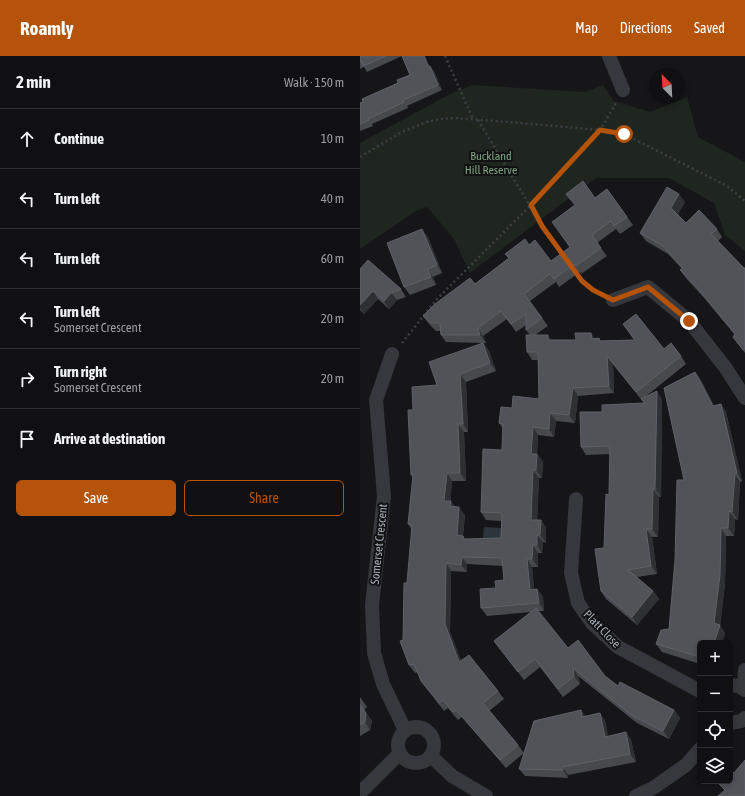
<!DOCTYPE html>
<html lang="en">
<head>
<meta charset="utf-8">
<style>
  :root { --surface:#101012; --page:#1e1e20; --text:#f1f3f6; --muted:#9c9d9f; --line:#303032; --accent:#b45309 }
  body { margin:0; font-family:"Asap Condensed",sans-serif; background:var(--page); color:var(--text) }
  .controls { position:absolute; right:12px; bottom:12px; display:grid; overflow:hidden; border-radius:6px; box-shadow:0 2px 6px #0003 }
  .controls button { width:36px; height:36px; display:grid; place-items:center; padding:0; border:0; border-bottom:1px solid var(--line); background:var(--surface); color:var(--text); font:20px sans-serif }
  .compass { position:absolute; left:289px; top:12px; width:36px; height:36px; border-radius:50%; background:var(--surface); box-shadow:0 2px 6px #0003; rotate:336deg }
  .stop { position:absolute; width:12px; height:12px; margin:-9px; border:3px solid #b45309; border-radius:50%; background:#fff }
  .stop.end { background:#b45309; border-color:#fff; box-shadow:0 1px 4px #0008 }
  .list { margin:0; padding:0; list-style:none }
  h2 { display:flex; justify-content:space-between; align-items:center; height:52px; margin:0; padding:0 16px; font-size:17px }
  h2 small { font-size:13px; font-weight:400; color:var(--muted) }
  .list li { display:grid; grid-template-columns:26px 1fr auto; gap:12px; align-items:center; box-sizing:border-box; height:60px; padding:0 16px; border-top:1px solid var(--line) }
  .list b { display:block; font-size:15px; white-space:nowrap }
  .list p { margin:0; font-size:13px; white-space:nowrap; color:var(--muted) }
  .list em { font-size:13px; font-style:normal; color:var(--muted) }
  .actions { display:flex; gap:8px; padding:12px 16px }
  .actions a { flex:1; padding:9px 0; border:1px solid var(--accent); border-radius:6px; text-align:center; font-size:14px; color:var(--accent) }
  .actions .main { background:var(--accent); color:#fff }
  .icon { flex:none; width:22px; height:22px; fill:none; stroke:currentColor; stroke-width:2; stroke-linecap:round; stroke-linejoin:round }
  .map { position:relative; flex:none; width:385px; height:740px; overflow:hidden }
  header { display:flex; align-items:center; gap:24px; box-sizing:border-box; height:56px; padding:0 20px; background:var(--accent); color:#fff }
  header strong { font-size:19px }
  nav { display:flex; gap:22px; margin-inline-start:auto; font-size:14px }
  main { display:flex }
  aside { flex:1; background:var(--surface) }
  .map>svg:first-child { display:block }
</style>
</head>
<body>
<header>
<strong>Roamly</strong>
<nav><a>Map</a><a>Directions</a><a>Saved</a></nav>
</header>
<main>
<aside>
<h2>2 min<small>Walk · 150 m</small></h2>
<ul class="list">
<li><svg class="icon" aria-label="ahead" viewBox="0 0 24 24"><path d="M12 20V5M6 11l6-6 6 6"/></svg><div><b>Continue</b></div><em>10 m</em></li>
<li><svg class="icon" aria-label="left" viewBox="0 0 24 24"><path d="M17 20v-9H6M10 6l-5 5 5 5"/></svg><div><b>Turn left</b></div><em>40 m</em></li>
<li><svg class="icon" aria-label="left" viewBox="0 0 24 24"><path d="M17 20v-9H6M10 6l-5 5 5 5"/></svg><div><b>Turn left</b></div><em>60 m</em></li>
<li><svg class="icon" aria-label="left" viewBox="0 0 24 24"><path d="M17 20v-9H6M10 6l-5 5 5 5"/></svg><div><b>Turn left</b><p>Somerset Crescent</p></div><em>20 m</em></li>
<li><svg class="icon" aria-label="right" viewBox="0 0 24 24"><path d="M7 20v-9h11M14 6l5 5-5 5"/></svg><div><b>Turn right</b><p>Somerset Crescent</p></div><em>20 m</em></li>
<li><svg class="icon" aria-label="arrive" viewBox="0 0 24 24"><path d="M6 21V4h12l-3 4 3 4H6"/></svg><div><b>Arrive at destination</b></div></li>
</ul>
<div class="actions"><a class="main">Save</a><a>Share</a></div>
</aside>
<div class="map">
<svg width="385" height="740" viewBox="0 0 385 740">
  <rect width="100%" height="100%" fill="#161618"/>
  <path fill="#1e261f" d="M112,29L225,36L243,29L254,45L290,56L327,41L338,81L385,106V195L365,179L354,147L309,122H236L110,217L94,183L67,151L56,155L0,193V87L90,38Z"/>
  <path fill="#2c353c" d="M124,471L142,472V483L123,482Z"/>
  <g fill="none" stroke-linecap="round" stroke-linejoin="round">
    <g stroke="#3d3f44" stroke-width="2.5" stroke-dasharray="2 3" stroke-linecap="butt">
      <path d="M85,0L113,63"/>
      <path d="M118,64C146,110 173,157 204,200"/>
      <path d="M0,101L40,77L66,66L80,63L95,62L161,67L240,74L264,78L367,130L385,145"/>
      <path d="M215,215C223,225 230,233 241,238"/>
      <path d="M42,287L76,244L171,149L240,74L256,47"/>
    </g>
    <g stroke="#37383d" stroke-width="14">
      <path d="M249,0L263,34"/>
      <path d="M253,244L288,231L329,265L365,311L385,342"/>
      <path d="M32,298L16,344L24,440L12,549L14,597L23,628L45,674"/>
      <path d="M216,443L211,517L218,547L232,567L258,591L340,635"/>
      <path d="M370,629L378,630L385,634"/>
      <path d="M384,632L385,614"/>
      <path d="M370,667L381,665L385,662"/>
      <circle cx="56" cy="689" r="18"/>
      <path d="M71,700L92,720L126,740"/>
      <path d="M0,737L40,697"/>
      <path d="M276,740L293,732L326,709L340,693"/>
    </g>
  </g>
  <g fill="#47494d" fill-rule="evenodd">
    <path d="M0,0H65L69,10L74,15L82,34L47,50L48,52L12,68L13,70L0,75V47L38,27L50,19L42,0L7,16L4,11L0,13Z"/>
    <path d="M247,133L273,169L260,178L256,173L237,187L247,200L221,218L220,216L199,231L196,226L170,245L188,270L175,279H188L191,284H216L239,282L241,285L274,284L263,268L304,293L321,300L326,308L285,341L302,343L301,441H299L298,481H292L297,518L277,521L293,535L299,543L277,569L246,543L241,535L249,439L250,398L226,399L221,391L242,356L284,347L253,308L254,337L218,340L215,367L196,365L194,381L178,379L177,398L183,406L182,422H179L177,464H181L186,472V487L183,486L182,497H178V511H172L174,533H177L183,541L184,555H178L208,592L258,630L314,654L320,662L309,683L277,667L218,620L220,628L203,641L180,611L164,624L134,585L171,556L127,560L121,552L136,532L144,524L143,510L107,508V516L91,515L90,576L101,605L138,635L144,643L129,655L158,689L164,697L146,712L102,661L98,664L88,652L84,655L61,625L58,616L55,617L49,609L43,584L52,474L48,468L53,421L51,419L53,354L77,329L122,287L86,286L81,279L80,275H76L69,268L63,260L115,228L169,189L191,205L210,192L235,142ZM147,263L156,276L166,269V274L170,279L167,296L172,304H178L179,343L152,352L139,367L143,373L142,394L121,456L126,464L141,465V482L105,483L103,480L105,459L95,451L90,445L92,425H106L104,376H108L106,326L136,315L129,295L123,287H126L123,280Z"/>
    <path d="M325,146L318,158L326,167L357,173L362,181L358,185L384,212H385V297L373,281L375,279L345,243L326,222L320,214L322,213L308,198L286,185L280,177Z"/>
    <path d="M68,181L82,217L73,221L76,229L50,239L44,231Z"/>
    <path d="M0,213L41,233L46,241L37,244L29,253L18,243L4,258L0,254Z"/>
    <path d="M335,316L341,324L354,350L361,348L366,356L382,425L380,426L378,464L375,463L374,480H366L365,527L360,570L365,577L362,587H340V608L302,596L296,588L309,573L324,424Z"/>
    <path d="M0,641L7,651L4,654L12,665L10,674L0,680Z"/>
    <path d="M221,654L225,660L240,657L245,665L248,680L266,676L271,684L276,706L208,719V722L165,720L159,713Z"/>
  </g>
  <g fill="#2f3033">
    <path d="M64,0H65L72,16L68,10Z"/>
    <path d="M70,10L74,15L82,34L78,29Z"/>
    <path d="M319,138L325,146L317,160L311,152Z"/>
    <path d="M62,173L68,181L82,217L77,209Z"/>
    <path d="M68,213L73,221L76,229L71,221Z"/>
    <path d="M13,235L18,243L4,258L0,252V249Z"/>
    <path d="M31,237L37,244L29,253L24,245Z"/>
    <path d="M118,272L123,280L126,287L120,279Z"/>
    <path d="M231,277L237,285L232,283Z"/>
    <path d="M188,279L194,287L188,284Z"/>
    <path d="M123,287L129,295L136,315L130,307Z"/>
    <path d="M247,300L253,308L254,337L249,330Z"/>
    <path d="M335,316L341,324L358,358L353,350Z"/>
    <path d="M100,318L106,326L108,376L103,368Z"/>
    <path d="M213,332L218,340L215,367L209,359Z"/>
    <path d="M297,335L302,343L301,441L295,433Z"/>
    <path d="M361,348L366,356L382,425L377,417Z"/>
    <path d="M190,357L196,365L194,381L189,373Z"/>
    <path d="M98,368L104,376L106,425L100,417Z"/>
    <path d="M173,371L178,379L177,398L183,406L182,422L176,414L171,398Z"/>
    <path d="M173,414L179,422L177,471L171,464Z"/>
    <path d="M87,417L92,425L90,452L84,445Z"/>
    <path d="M375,418L380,426L378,464L372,456Z"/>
    <path d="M293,433L299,441L298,481L292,473Z"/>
    <path d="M91,445L97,453L90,450Z"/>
    <path d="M99,451L105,459L102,487L97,479Z"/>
    <path d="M369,455L375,463L374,480L368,472Z"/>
    <path d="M181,464L186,472V487L180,479Z"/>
    <path d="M361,472L366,480L365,527L360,570L365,577L362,587H354V567Z"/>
    <path d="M286,473L292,481L297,518L291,510Z"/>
    <path d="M177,479L183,486L182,497L177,489Z"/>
    <path d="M173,489L178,497V511L172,503Z"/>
    <path d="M102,501L107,508V516L101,509Z"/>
    <path d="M167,503L172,511L175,542L170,534Z"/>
    <path d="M86,507L91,515L90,576L105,614L99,606L85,568Z"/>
    <path d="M177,533L183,541L184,555L179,547Z"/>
    <path d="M293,535L299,543L277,569L272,561Z"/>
    <path d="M213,612L218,620L220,628L214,620Z"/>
    <path d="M221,654L226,662L222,661Z"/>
    <path d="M314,654L320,662L309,683L303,675Z"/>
    <path d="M6,657L12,665L10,674L5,666Z"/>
    <path d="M240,657L245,665L250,688L245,681Z"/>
    <path d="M266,676L271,684L276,706L270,698Z"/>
    <path d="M203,711L208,719V722L203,714Z"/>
  </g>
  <g fill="#525359" stroke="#5f6168">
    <path d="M0,0H26L3,10L1,5L0,6Z"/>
    <path d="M42,0H64L68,10H70L78,29L43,44L44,46L8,63L9,64L0,68V47L3,46L2,43L38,27L37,24L50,19Z"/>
    <path d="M223,125L235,142L247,133L267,161L254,170L251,165L232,179L241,192L216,210L214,208L194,223L190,218L164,238L182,262L166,274V258L151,268L141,255L118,272L120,279H81L80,267H71L63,260L75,248L110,222L115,228L149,202L145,198L165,183L169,189L175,184L191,205L210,191L192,166L215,149L206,138Z"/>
    <path d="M307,131L319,138L311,152L326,167L339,154L357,173L351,178L384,212H385V293H384L383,294L373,281L375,278L340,235L320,214L323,212L303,190L280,177Z"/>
    <path d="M62,173L77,209L68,213L71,221L44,231L27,187Z"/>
    <path d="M8,204L41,233L31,237L24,245L13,235L0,249V213Z"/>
    <path d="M276,258L304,293L311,287L321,300L276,336L247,300L249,330L213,332L209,359L190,357L189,373L173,371L171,398H177L176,414H173L171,464H181L180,479H177V489H173L172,503H167L170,534L177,533L179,547L121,552L120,533L136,532L135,525L144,524L142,502L102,501L101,509L86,507L85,568L99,606L109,599L138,635L123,647L158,689L140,704L96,654L93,656L83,644L79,647L61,625L54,608L49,609L40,585L43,584L44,527H47L52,469L48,468L53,419H51L48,354H53L52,331L77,329L69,306L123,287L130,307L100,318L103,368H98L100,417H87L84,445H91L90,450L99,451L97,479L103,480L104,483L141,482L142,457L121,456L123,393L142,394L143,368L139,367L141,351L152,352L153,340L179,343L178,296H167L166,279H188V284H216L215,277H231L232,283L239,282V285L275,284L263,268Z"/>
    <path d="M335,316L353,350L361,348L377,417L375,418L372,456L369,455L368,472H361L360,519L354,567L360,569L354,587H340V601L296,588L301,574L309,573L315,504L317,424H324L304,332Z"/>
    <path d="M297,335L295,433H293L292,473H286L291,510L268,514L293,535L272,561L241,535L235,493L244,492L246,438L249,439L250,390L221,391L220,356H242V349L285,347L281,343Z"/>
    <path d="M176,552L208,592L218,584L245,620L258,630L260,626L314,654L303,675L271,659L213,612L214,620L198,633L175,603L158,616L134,585Z"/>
    <path d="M0,649L6,657L5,666L0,669Z"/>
    <path d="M221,654L222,661L240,657L245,681L266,676L270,698L203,711V714L159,713L174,665Z"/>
    <path d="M385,704V740H358L365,734L358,727L361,725H370V716L372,715L374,717Z"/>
  </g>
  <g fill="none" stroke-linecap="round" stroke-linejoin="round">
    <path stroke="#b45309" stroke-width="5" d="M264,78L240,74L171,149L182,170L222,225L233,234L253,244L288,231L329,265"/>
  </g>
  <g text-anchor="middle" stroke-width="4" stroke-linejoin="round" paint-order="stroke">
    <g font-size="12" fill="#7fa381" stroke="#111113">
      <text x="131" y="104">Buckland<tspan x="131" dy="14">Hill Reserve</tspan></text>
    </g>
    <g font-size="12" fill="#a8adb8" stroke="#111113">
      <text transform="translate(19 488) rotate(-84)" y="4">Somerset Crescent</text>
      <text transform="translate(242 573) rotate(46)" y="4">Platt Close</text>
    </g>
  </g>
</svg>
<div class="controls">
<button>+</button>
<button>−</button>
<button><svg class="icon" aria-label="locate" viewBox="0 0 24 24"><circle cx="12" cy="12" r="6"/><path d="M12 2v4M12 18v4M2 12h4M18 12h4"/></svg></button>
<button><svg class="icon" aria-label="layers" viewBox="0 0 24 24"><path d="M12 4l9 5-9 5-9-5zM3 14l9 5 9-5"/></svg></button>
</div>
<svg class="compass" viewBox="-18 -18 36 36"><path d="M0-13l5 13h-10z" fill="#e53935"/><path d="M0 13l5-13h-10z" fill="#9c9d9f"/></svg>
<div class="stop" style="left:264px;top:78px"></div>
<div class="stop end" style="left:329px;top:265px"></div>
</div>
</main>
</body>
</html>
